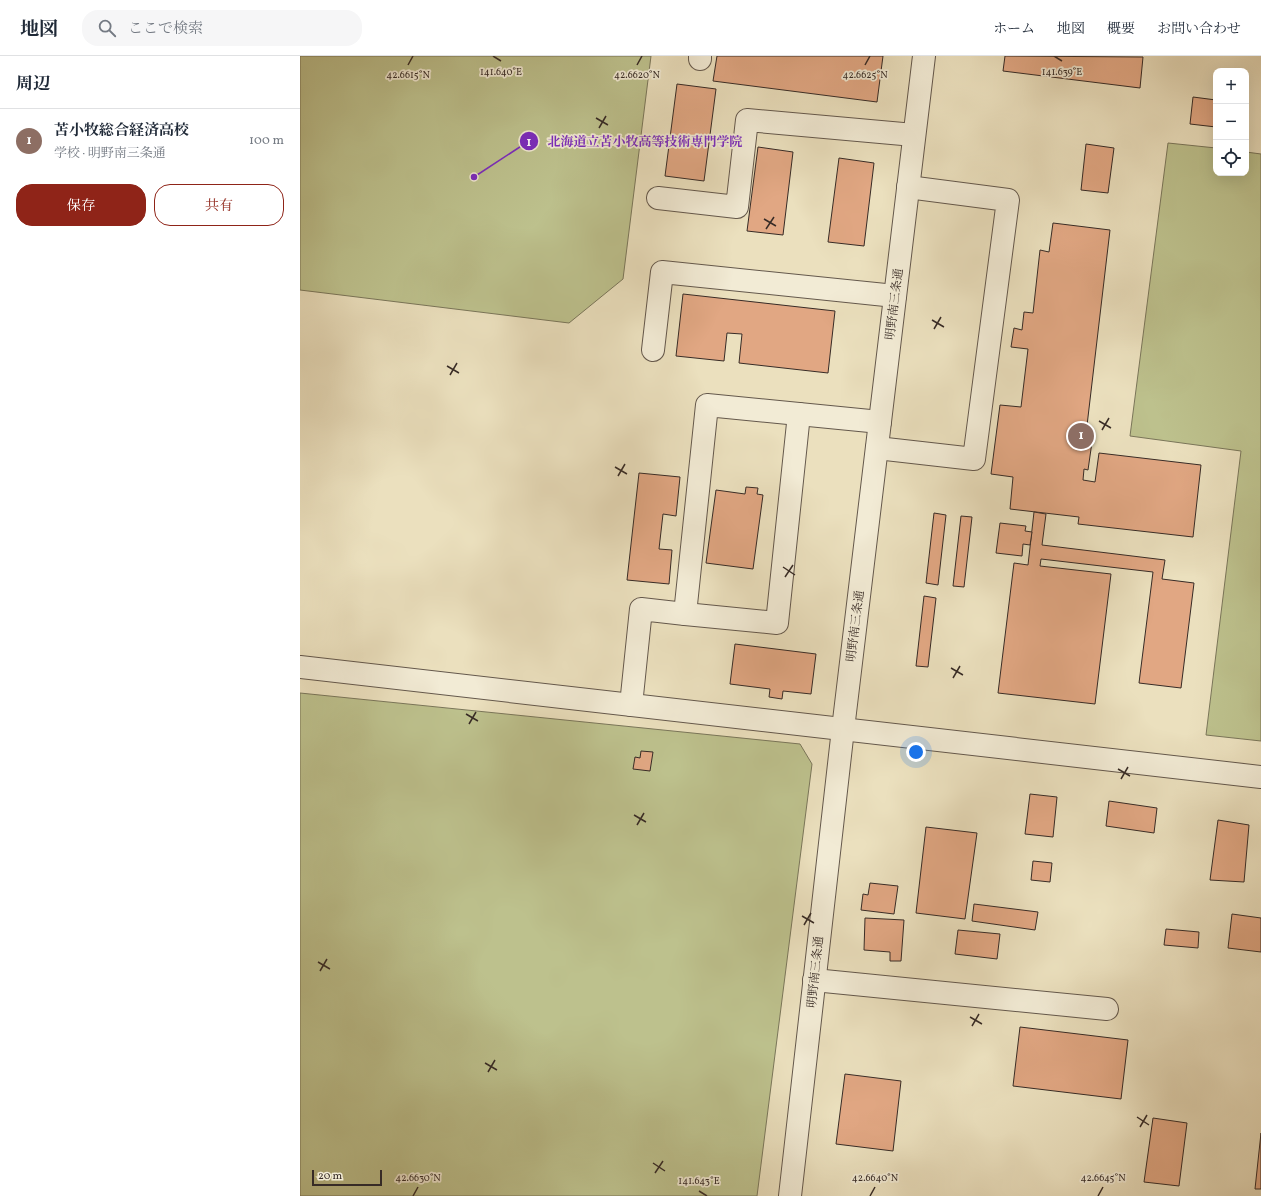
<!DOCTYPE html>
<html lang="ja">
<head>
<meta charset="utf-8">
<style>
  :root { --surface:#fff; --page:#f6f6f7; --text:#1f2937; --muted:#747a83; --line:#e0e1e3; --accent:#8f2418 }
  body { margin:0; font-family:Vollkorn,"Noto Serif JP",serif; background:var(--page); color:var(--text) }
  .controls { position:absolute; right:12px; top:12px; display:grid; overflow:hidden; border-radius:8px; box-shadow:0 4px 16px #0002 }
  .controls button { width:36px; height:36px; display:grid; place-items:center; padding:0; border:0; border-bottom:1px solid var(--line); background:var(--surface); color:var(--text); font:20px sans-serif }
  .scale { position:absolute; left:12px; bottom:10px; width:70px; box-sizing:border-box; padding-left:4px; border:2px solid #372b26; border-top:0; font-size:11px; line-height:14px; white-space:nowrap; color:#372b26; -webkit-text-stroke:3px #f2ebd5; paint-order:stroke }
  .you { position:absolute; left:616px; top:696px; width:14px; height:14px; margin:-10px; border:3px solid #fff; border-radius:50%; background:#1a73e8; box-shadow:0 0 0 6px #1a73e833 }
  .badge { display:grid; place-items:center; width:26px; height:26px; border-radius:50%; background:var(--accent); color:#fff; font-size:13px; font-weight:700 }
  .pin { position:absolute; translate:-50% -50%; border:2px solid #fff; box-shadow:0 1px 4px #0006 }
  .list { margin:0; padding:0; list-style:none }
  h2 { display:flex; justify-content:space-between; align-items:center; height:52px; margin:0; padding:0 16px; font-size:17px }
  h2 small { font-size:13px; font-weight:400; color:var(--muted) }
  .list li { display:grid; grid-template-columns:26px 1fr auto; gap:12px; align-items:center; box-sizing:border-box; height:64px; padding:0 16px; border-top:1px solid var(--line) }
  .list b { display:block; font-size:15px; white-space:nowrap }
  .list p { margin:0; font-size:13px; white-space:nowrap; color:var(--muted) }
  .list em { font-size:13px; font-style:normal; color:var(--muted) }
  .actions { display:flex; gap:8px; padding:12px 16px }
  .actions a { flex:1; padding:9px 0; border:1px solid var(--accent); border-radius:16px; text-align:center; font-size:14px; color:var(--accent) }
  .actions .main { background:var(--accent); color:#fff }
  .icon { flex:none; width:22px; height:22px; fill:none; stroke:currentColor; stroke-width:2; stroke-linecap:round; stroke-linejoin:round }
  .map { position:relative; flex:none; width:961px; height:1140px; overflow:hidden }
  header { display:flex; align-items:center; gap:24px; box-sizing:border-box; height:56px; padding:0 20px; background:var(--surface); border-bottom:1px solid var(--line) }
  header strong { font-size:19px }
  nav { display:flex; gap:22px; margin-inline-start:auto; font-size:14px }
  .search { width:280px; height:36px; background:var(--page); display:flex; align-items:center; gap:10px; box-sizing:border-box; padding:0 14px; border-radius:16px; color:var(--muted); font-size:15px }
  main { display:flex }
  aside { flex:1; background:var(--surface) }
  .map>svg:first-child { display:block }
</style>
</head>
<body>
<header>
<strong>地図</strong>
<div class="search"><svg class="icon" aria-label="search" viewBox="0 0 24 24"><circle cx="10" cy="10" r="6"/><path d="M15 15l6 6"/></svg>ここで検索</div>
<nav><a>ホーム</a><a>地図</a><a>概要</a><a>お問い合わせ</a></nav>
</header>
<main>
<aside>
<h2>周辺<small></small></h2>
<ul class="list">
<li><span class="badge" style="background:#8d6e63">1</span><div><b>苫小牧総合経済高校</b><p>学校 · 明野南三条通</p></div><em>100 m</em></li>
</ul>
<div class="actions"><a class="main">保存</a><a>共有</a></div>
</aside>
<div class="map">
<svg width="961" height="1140" viewBox="0 0 961 1140">
  <rect width="100%" height="100%" fill="#ebe0be"/>
  <filter id="stains"><feTurbulence type="fractalNoise" baseFrequency=".005" numOctaves="4"/><feColorMatrix values="0 0 0 0 .2 0 0 0 0 .09 0 0 0 0 .02 0 0 0 .5 -.17"/></filter>
  <radialGradient id="worn" r=".72"><stop offset=".6" stop-color="#630" stop-opacity="0"/><stop offset="1" stop-color="#630" stop-opacity=".3"/></radialGradient>
  <g fill="#bdc18d" stroke="#7a765a">
    <path d="M0,0H351L323,223L269,267L0,234Z"/>
    <path d="M868,87L916,92V117H946V96L961,98V685L906,679L941,395L830,380Z"/>
    <path d="M0,637L500,688L512,708L457,1140H0Z"/>
  </g>
  <g fill="#e1a783" stroke="#372b26">
    <path d="M417,0H583L577,46L413,25Z"/>
    <path d="M705,0L843,1L840,32L703,15Z"/>
    <path d="M377,28L416,33L404,125L365,120Z"/>
    <path d="M893,41L916,44V71L890,68Z"/>
    <path d="M786,88L814,92L808,137L781,134Z"/>
    <path d="M458,91L493,96L483,179L447,175Z"/>
    <path d="M539,102L574,107L564,190L528,186Z"/>
    <path d="M753,167L810,174L786,378L793,379L788,414L784,413L783,424L795,426L799,397L901,409L893,481L778,468L779,461L710,453L713,421L691,418L700,349L721,351L728,293L711,291L714,272L722,274L724,256L733,257L740,194L749,196Z"/>
    <path d="M383,238L535,255L528,317L439,307L442,278L427,277L424,305L376,300Z"/>
    <path d="M339,417L380,421L376,460L363,458L359,493L372,494L369,528L327,524Z"/>
    <path d="M446,431L458,432L457,438L463,439L453,513L406,507L416,434L445,438Z"/>
    <path d="M734,456L746,458L742,489L865,504L862,523L894,527L881,632L839,627L853,516L741,503L740,510L811,518L795,648L698,637L714,507L728,509Z"/>
    <path d="M634,457L646,459L638,529L626,527Z"/>
    <path d="M661,460L672,461L664,531L653,530Z"/>
    <path d="M700,467L726,470L725,475L732,476L730,489L723,488L722,500L696,497Z"/>
    <path d="M624,540L636,542L628,611L616,610Z"/>
    <path d="M435,588L516,598L511,638L483,635L482,643L469,641L470,633L430,628Z"/>
    <path d="M341,695L353,696L350,715L333,713L335,701L340,702Z"/>
    <path d="M730,738L757,741L753,781L725,778Z"/>
    <path d="M809,745L857,752L854,777L806,770Z"/>
    <path d="M918,764L949,769L944,826L910,824Z"/>
    <path d="M626,771L677,777L665,863L616,857Z"/>
    <path d="M733,805L752,807L750,826L731,824Z"/>
    <path d="M570,827L598,830L594,858L561,854L563,838L568,839Z"/>
    <path d="M674,848L738,856L735,874L672,865Z"/>
    <path d="M932,858L961,862V896L928,892Z"/>
    <path d="M565,862L604,864L601,905H590V896L564,894Z"/>
    <path d="M866,873L899,876L898,892L864,889Z"/>
    <path d="M658,874L700,878L697,903L655,898Z"/>
    <path d="M720,971L828,984L821,1043L713,1030Z"/>
    <path d="M545,1018L601,1025L593,1095L536,1088Z"/>
    <path d="M853,1062L887,1067L879,1130L844,1126Z"/>
    <path d="M961,1077V1133H955Z"/>
  </g>
  <g fill="none" stroke-linecap="round" stroke-linejoin="round">
    <g stroke="#64584c" stroke-width="24">
      <g id="minor">
        <path d="M400,3V0"/>
        <path d="M358,142L437,151L447,64L614,79"/>
        <path d="M353,294L362,216L595,240"/>
        <path d="M577,392L674,403L708,144L608,131"/>
        <path d="M385,558L477,567L499,358"/>
        <path d="M0,611L961,721"/>
        <path d="M331,649L341,553L385,558L407,349L580,366"/>
        <path d="M514,924L807,953"/>
        <path d="M490,1140L543,673L624,0"/>
      </g>
    </g>
    <use href="#minor" stroke="#f2ebd5" stroke-width="22"/>
  </g>
  <path fill="none" stroke="#372b26" stroke-width="1.5" d="M193,0L201,5M754,0L762,5M108,9L113,0M337,9L342,0M565,9L570,0M296,62L308,69M299,72L306,60M464,163L476,170M466,173L474,161M632,264L644,271M634,273L641,261M147,310L159,317M150,319L157,307M799,365L811,372M802,374L809,362M315,411L327,418M318,420L325,408M483,511L495,519M485,521L493,509M651,612L663,619M653,622L660,610M166,658L178,665M169,668L176,656M818,713L830,720M821,723L828,711M334,759L346,766M337,769L344,757M502,860L514,867M504,869L511,857M18,906L30,913M20,915L27,903M670,961L682,968M672,970L679,958M185,1007L197,1014M188,1016L195,1004M837,1061L849,1069M840,1071L847,1059M353,1107L365,1115M355,1117L363,1105M399,1135L407,1140M113,1140L118,1131M570,1140L575,1131M798,1140L803,1131"/>
  <g text-anchor="middle" stroke-width="3.5" stroke-linejoin="round" paint-order="stroke">
    <g font-size="12" fill="#372b26" stroke="#f2ebd5">
      <text transform="translate(594 248) rotate(-83)" y="4">明野南三条通</text>
      <text transform="translate(555 570) rotate(-83)" y="4">明野南三条通</text>
      <text transform="translate(515 916) rotate(-84)" y="4">明野南三条通</text>
    </g>
  </g>
  <g font-size="10" text-anchor="middle" fill="#372b26" stroke="#f2ebd5" stroke-width="3.5" stroke-linejoin="round" paint-order="stroke">
    <text x="201" y="19">141.640°E</text>
    <text x="762" y="19">141.639°E</text>
    <text x="108" y="22">42.6615°N</text>
    <text x="337" y="22">42.6620°N</text>
    <text x="565" y="22">42.6625°N</text>
    <text x="118" y="1125">42.6630°N</text>
    <text x="575" y="1125">42.6640°N</text>
    <text x="803" y="1125">42.6645°N</text>
    <text x="399" y="1128">141.643°E</text>
  </g>
  <path fill="none" stroke="#7b2cbf" stroke-width="1.5" d="M174 121L229 85"/>
  <g fill="#7b2cbf" stroke="#f2ebd5" stroke-width="1.5">
    <circle cx="174" cy="121" r="4"/>
    <circle cx="229" cy="85" r="10"/>
  </g>
  <g font-size="12" text-anchor="middle" font-weight="bold" fill="#fff">
    <text x="229" y="90">1</text>
  </g>
  <g font-size="13" text-anchor="middle" font-weight="bold" fill="#7b2cbf" stroke="#f2ebd5" stroke-width="3.5" stroke-linejoin="round" paint-order="stroke">
    <text x="345" y="90">北海道立苫小牧高等技術専門学院</text>
  </g>
  <rect width="100%" height="100%" filter="url(#stains)"/>
  <rect width="100%" height="100%" fill="url(#worn)"/>
</svg>
<div class="controls">
<button>+</button>
<button>−</button>
<button><svg class="icon" aria-label="locate" viewBox="0 0 24 24"><circle cx="12" cy="12" r="6"/><path d="M12 2v4M12 18v4M2 12h4M18 12h4"/></svg></button>
</div>
<div class="scale">20 m</div>
<div class="you"></div>
<div class="pin badge" style="left:781px;top:380px;background:#8d6e63">1</div>
</div>
</main>
</body>
</html>
